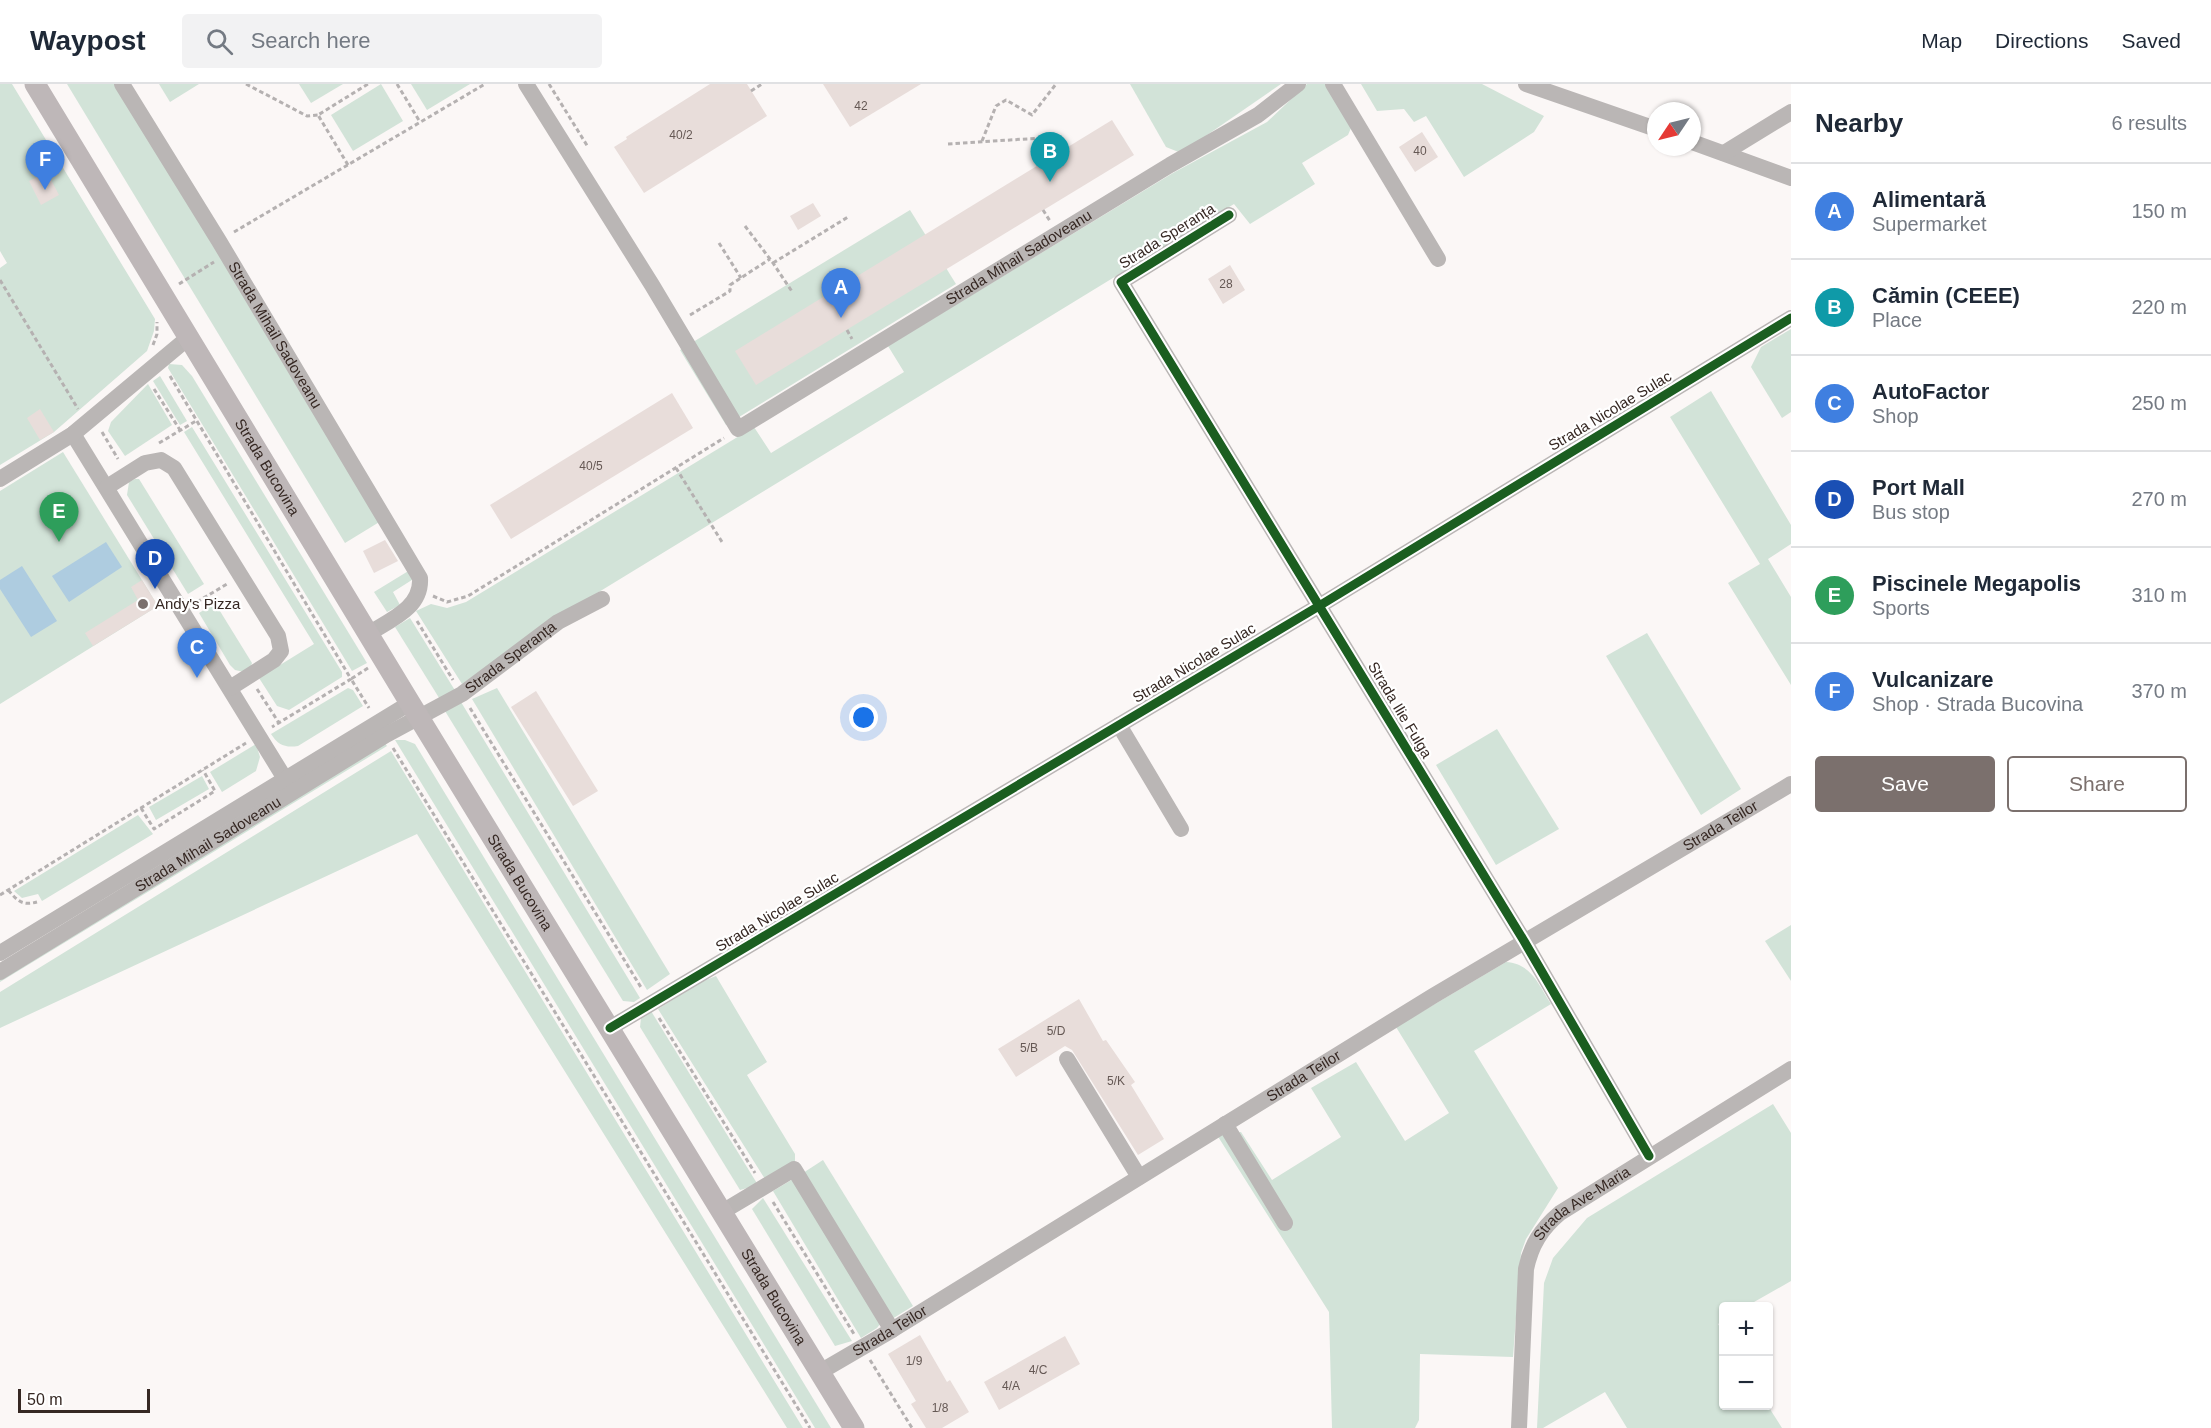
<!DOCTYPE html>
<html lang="en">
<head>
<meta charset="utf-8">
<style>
  :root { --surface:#fff; --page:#f2f2f3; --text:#1f2937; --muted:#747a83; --line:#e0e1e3; --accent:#7b706d }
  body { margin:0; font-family:Arial,sans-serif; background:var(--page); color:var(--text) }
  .controls { position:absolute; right:18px; bottom:18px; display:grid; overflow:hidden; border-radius:6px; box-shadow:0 2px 4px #0004 }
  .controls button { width:54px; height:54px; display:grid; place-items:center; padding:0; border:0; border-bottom:2px solid var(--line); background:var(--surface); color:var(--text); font:30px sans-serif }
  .compass { position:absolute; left:1647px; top:18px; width:54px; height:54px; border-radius:50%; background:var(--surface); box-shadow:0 2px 4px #0004; rotate:235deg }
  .scale { position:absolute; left:18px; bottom:15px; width:132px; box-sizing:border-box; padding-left:6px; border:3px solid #362823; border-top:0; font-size:16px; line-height:21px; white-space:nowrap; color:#362823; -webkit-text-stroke:4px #fff; paint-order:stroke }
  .you { position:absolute; left:864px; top:634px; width:21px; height:21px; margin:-15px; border:4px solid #fff; border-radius:50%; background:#1a73e8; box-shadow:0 0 0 9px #1a73e833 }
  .badge { display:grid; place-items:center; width:39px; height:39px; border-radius:50%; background:var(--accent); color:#fff; font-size:20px; font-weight:700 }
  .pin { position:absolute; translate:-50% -50px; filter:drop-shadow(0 2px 3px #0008) }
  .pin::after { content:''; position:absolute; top:32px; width:21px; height:18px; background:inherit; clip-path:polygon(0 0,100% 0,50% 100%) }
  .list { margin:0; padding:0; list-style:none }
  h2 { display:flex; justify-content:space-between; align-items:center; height:78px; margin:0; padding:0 24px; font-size:26px }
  h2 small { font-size:20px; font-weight:400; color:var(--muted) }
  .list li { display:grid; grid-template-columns:39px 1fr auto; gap:18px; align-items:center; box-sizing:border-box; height:96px; padding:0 24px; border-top:2px solid var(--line) }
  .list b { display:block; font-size:22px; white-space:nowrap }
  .list p { margin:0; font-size:20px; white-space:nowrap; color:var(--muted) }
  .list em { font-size:20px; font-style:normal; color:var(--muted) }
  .actions { display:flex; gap:12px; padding:18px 24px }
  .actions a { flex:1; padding:14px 0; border:2px solid var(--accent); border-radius:6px; text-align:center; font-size:21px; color:var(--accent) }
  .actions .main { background:var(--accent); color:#fff }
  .icon { flex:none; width:33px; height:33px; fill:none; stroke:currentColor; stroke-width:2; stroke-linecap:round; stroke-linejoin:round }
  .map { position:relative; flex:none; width:1791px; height:1344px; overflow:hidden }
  header { display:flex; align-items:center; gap:36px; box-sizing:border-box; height:84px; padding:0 30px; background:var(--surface); border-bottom:2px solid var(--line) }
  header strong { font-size:28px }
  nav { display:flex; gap:33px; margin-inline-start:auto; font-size:21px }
  .search { width:420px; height:54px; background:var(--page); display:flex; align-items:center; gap:15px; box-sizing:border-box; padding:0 21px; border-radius:6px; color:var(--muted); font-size:22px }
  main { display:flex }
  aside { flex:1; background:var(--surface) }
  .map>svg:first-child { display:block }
</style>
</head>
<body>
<header>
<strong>Waypost</strong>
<div class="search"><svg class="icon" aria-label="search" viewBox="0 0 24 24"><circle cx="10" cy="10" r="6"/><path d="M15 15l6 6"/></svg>Search here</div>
<nav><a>Map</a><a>Directions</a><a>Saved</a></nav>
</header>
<main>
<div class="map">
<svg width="1791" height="1344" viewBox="0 0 1791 1344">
  <rect width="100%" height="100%" fill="#fbf7f6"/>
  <g fill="#d2e3d8">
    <path d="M0,0H12L155,235L154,247L147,267L54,348L0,381V184L7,179L0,167Z"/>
    <path d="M67,0H116L381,437L345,459Z"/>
    <path d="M159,0H199L170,18Z"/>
    <path d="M299,0H343L311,19Z"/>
    <path d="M381,0L403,37L353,67L331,31Z"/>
    <path d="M411,0H470L427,26Z"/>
    <path d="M1130,0H1281L1181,69L1166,63Z"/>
    <path d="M1307,0H1326L1351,44L1348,51L1302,79L1315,100L1250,140L1234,120L553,536L462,600L416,527L431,520L447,524L466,518L754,343L771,369L904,288L888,262L1173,89L1267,38Z"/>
    <path d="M1361,0H1482L1544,32L1534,48L1464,93L1426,32L1414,38L1404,25L1377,27Z"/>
    <path d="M910,126L956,200L726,341L680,266Z"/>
    <path d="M1791,245V328L1782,334L1751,283L1761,263Z"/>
    <path d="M169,280L182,281L192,292L367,579L352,587L168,284Z"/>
    <path d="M160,292L187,337L180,341L153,297Z"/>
    <path d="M148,300L172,341L125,372L108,347L111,338Z"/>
    <path d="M1711,307L1791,441V460L1768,475L1791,513V601L1728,499L1760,480L1670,333Z"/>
    <path d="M192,343L342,588V593L289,626L277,622L259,594L314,560L184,348Z"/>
    <path d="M63,368L158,522L0,620V407Z"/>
    <path d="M135,395H139L204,500L188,510L127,411L129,398Z"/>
    <path d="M410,486L415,494L393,508L400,521L387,528L374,508Z"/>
    <path d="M215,519L252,579L250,585L244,588L235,586L230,581L199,529Z"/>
    <path d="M410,534L456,608L441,617L395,543Z"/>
    <path d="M1647,549L1741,705L1701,731L1606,572Z"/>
    <path d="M348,604L353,606L363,622L298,662C285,664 278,661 271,650Z"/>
    <path d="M497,604L670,890L647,906L472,615Z"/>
    <path d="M461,618L640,914L634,918L623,917L445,627Z"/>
    <path d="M1497,645L1559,745L1496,781L1436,681Z"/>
    <path d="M395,656H405L415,660L831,1344H815Z"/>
    <path d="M384,658L387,662L0,898V891Z"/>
    <path d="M256,660L260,673L256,687L222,708L210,688Z"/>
    <path d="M391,667L803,1344H787L417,750L0,944V908Z"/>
    <path d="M202,692L209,705L156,736L149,723Z"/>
    <path d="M138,731L153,750L42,817L38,810L22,814L14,807Z"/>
    <path d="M1791,841V897L1765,857Z"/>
    <path d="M1506,878C1532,880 1538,900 1551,920L1474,967L1558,1104L1526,1155L1521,1169L1513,1273L1420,1270L1419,1336L1415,1344H1332L1329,1228L1217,1051L1241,1048L1272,1096L1341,1053L1311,1004L1356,978L1405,1057L1449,1029L1396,943Z"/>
    <path d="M716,892L767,978L747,991L795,1070V1079L765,1095L658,925L701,898Z"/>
    <path d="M651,927L758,1101L740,1106L640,943L641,934Z"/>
    <path d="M1773,1020L1791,1049V1197L1747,1222H1724L1723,1237L1718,1240L1723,1248L1724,1322H1768L1782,1344H1627L1605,1308L1543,1344H1537L1544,1199L1553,1174L1587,1134Z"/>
    <path d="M823,1076L913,1222L892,1235L803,1089Z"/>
    <path d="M793,1095L880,1240L877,1244L861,1254L773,1107Z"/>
    <path d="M763,1114L852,1257L835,1262L752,1125Z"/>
  </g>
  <g fill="#aecce0">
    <path d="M106,458L122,483L69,518L52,492Z"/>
    <path d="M22,482L57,537L31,553L0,505V496Z"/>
  </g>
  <g fill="#e8ddda">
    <path d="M710,0H747L767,32L644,109L614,63L627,55L626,53Z"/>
    <path d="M823,0H921L850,43Z"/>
    <path d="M1112,36L1134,71L756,301L735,267Z"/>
    <path d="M1422,48L1438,73L1415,88L1399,63Z"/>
    <path d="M47,88L59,111L41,121L29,97Z"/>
    <path d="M813,119L821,132L798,146L790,132Z"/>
    <path d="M1230,181L1245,206L1223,220L1208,195Z"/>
    <path d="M672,309L693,344L511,455L490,421Z"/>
    <path d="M40,325L54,348L40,356L27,334Z"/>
    <path d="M385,456L398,477L374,489L363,467Z"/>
    <path d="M142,496L158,522L93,562L85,549L138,516L131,503Z"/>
    <path d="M536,607L598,707L573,722L511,623Z"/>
    <path d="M1079,915L1103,957L1106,956L1135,998L1131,1001L1164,1055L1138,1071L1072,966L1065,962L1016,993L998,965Z"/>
    <path d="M920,1251L947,1298L950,1296L969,1328L942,1344H926L911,1320L916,1317L888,1270Z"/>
    <path d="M1065,1252L1080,1280L999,1326L984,1298Z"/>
  </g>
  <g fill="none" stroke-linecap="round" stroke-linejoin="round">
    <g stroke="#b5b1b1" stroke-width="3" stroke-dasharray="4.5 3" stroke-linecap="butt">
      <path d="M246,0L307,32L318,31"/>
      <path d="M397,0L420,38"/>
      <path d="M549,0L588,63"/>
      <path d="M751,7L762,0"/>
      <path d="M982,57L996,22L1006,16L1032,31L1056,0"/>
      <path d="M948,60L1041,54"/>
      <path d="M348,81L318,31L368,0"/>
      <path d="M1043,126L1050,137"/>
      <path d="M745,142L773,179L793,209"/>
      <path d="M234,148L485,0"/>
      <path d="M719,159L741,194"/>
      <path d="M773,179L848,133"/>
      <path d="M0,196L78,325"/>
      <path d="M179,200L214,178"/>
      <path d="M690,231L730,207V201L770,175"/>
      <path d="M847,246L852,255"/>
      <path d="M153,261L157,250V238"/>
      <path d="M170,292L351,595L272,643"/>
      <path d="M154,305L180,346"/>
      <path d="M102,348L118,375"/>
      <path d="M159,359L196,337"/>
      <path d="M676,384L722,458"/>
      <path d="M433,512L447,518L468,512L724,354"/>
      <path d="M197,518L227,500"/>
      <path d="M417,537L453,596"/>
      <path d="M368,584L351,595L369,624"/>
      <path d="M257,605L279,639"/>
      <path d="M470,624L642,905"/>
      <path d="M393,664L810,1344"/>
      <path d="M141,724L154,745L215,707L203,686"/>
      <path d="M8,806C18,817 22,822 37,818"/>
      <path d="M0,811L246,659"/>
      <path d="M659,934L755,1089"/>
      <path d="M773,1118L854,1250"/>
      <path d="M870,1276L912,1344"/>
    </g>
    <g stroke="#bab6b5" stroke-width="16">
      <path id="s1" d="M122,0L219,157L420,494C422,524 390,536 368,550"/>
      <path id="s2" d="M526,0L652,201L738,345L1170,81L1258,31L1298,0"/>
      <path d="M1333,0L1438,175"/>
      <path d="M1526,0L1656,45"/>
      <path d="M1692,58L1791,94"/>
      <path d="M1724,69L1791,28"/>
      <path d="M1229,131L1121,198L1524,857L1649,1072"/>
      <path d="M73,350L290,703"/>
      <path d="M0,395L73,350L188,254"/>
      <path d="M107,403L145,379L161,376L174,384L278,552L281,567L274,576L230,604"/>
      <path d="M1119,641L1181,745"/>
      <path d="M0,869L410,619"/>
      <path id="s3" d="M0,888L386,651L462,610L558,538L602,515"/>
      <path d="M610,944L1319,522L1791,234"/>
      <path d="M1067,975L1139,1093"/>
      <path d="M1225,1040L1285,1139"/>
      <path d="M722,1128L794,1085L892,1246"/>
      <path id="s4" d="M820,1288L892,1246L1433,912L1791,700"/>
      <path id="s5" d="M1519,1344L1526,1185C1531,1161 1541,1145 1560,1129L1791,985"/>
    </g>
    <path stroke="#beb7b8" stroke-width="21" id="s6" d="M35,0L410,619L854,1344"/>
    <g stroke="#fff" stroke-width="13">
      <g id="cycleway">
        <path d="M1229,131L1121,198L1524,857L1649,1072"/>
        <path d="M610,944L1319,522L1791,234"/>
      </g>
    </g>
    <use href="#cycleway" stroke="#1b5e20" stroke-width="9"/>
  </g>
  <circle fill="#7b706d" stroke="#fff" stroke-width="2" cx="143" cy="520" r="6"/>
  <g text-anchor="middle" stroke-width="4.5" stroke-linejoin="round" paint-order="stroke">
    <g font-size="12" fill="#655854">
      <text x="861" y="26">42</text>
      <text x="681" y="55">40/2</text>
      <text x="1420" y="71">40</text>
      <text x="1226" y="204">28</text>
      <text x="591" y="386">40/5</text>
      <text x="1056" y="951">5/D</text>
      <text x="1029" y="968">5/B</text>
      <text x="1116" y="1001">5/K</text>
      <text x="914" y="1281">1/9</text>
      <text x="1038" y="1290">4/C</text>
      <text x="1011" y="1306">4/A</text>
      <text x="940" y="1328">1/8</text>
    </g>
    <g font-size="15" fill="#362823" stroke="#fff">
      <text transform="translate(1167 152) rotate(-32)" y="5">Strada Speranța</text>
      <text dy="5" stroke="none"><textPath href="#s2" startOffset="734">Strada Mihail Sadoveanu</textPath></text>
      <text dy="5" stroke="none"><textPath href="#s1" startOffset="294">Strada Mihail Sadoveanu</textPath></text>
      <text transform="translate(1610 327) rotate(-31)" y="5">Strada Nicolae Sulac</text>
      <text dy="5" stroke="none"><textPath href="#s6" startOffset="448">Strada Bucovina</textPath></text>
      <text dy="5" stroke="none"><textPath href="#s3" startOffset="600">Strada Speranța</textPath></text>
      <text transform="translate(1194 579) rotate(-31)" y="5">Strada Nicolae Sulac</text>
      <text transform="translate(1400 626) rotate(59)" y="5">Strada Ilie Fulga</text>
      <text dy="5" stroke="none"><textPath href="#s4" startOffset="1053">Strada Teilor</textPath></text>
      <text dy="5" stroke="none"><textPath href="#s3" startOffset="244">Strada Mihail Sadoveanu</textPath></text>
      <text dy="5" stroke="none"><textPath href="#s6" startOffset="934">Strada Bucovina</textPath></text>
      <text transform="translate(777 828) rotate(-31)" y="5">Strada Nicolae Sulac</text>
      <text dy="5" stroke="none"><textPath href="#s4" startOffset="567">Strada Teilor</textPath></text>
      <text dy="5" stroke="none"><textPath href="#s5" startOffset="249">Strada Ave-Maria</textPath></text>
      <text dy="5" stroke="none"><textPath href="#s6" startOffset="1420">Strada Bucovina</textPath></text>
      <text dy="5" stroke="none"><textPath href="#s4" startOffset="81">Strada Teilor</textPath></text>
    </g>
    <g font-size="15" fill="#362823" stroke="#fff" text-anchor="start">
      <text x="155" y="525">Andy's Pizza</text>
    </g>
  </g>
</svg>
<div class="controls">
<button>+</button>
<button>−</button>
</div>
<svg class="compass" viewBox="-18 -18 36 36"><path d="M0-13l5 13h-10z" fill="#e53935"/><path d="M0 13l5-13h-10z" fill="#747a83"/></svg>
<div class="scale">50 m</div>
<div class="you"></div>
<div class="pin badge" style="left:841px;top:234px;background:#3f7fe0">A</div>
<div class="pin badge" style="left:1050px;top:98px;background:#0f9aa8">B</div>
<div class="pin badge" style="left:197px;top:594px;background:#3f7fe0">C</div>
<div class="pin badge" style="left:155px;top:505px;background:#1a4fb4">D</div>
<div class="pin badge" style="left:59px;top:458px;background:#2e9e5b">E</div>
<div class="pin badge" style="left:45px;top:106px;background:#3f7fe0">F</div>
</div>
<aside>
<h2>Nearby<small>6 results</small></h2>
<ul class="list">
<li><span class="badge" style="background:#3f7fe0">A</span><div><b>Alimentară</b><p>Supermarket</p></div><em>150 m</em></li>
<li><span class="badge" style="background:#0f9aa8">B</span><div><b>Cămin (CEEE)</b><p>Place</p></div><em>220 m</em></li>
<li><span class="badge" style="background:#3f7fe0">C</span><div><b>AutoFactor</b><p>Shop</p></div><em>250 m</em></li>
<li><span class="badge" style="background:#1a4fb4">D</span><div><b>Port Mall</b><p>Bus stop</p></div><em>270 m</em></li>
<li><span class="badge" style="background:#2e9e5b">E</span><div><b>Piscinele Megapolis</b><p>Sports</p></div><em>310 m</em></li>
<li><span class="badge" style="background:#3f7fe0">F</span><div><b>Vulcanizare</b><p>Shop · Strada Bucovina</p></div><em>370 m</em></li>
</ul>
<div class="actions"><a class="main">Save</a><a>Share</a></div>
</aside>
</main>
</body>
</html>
